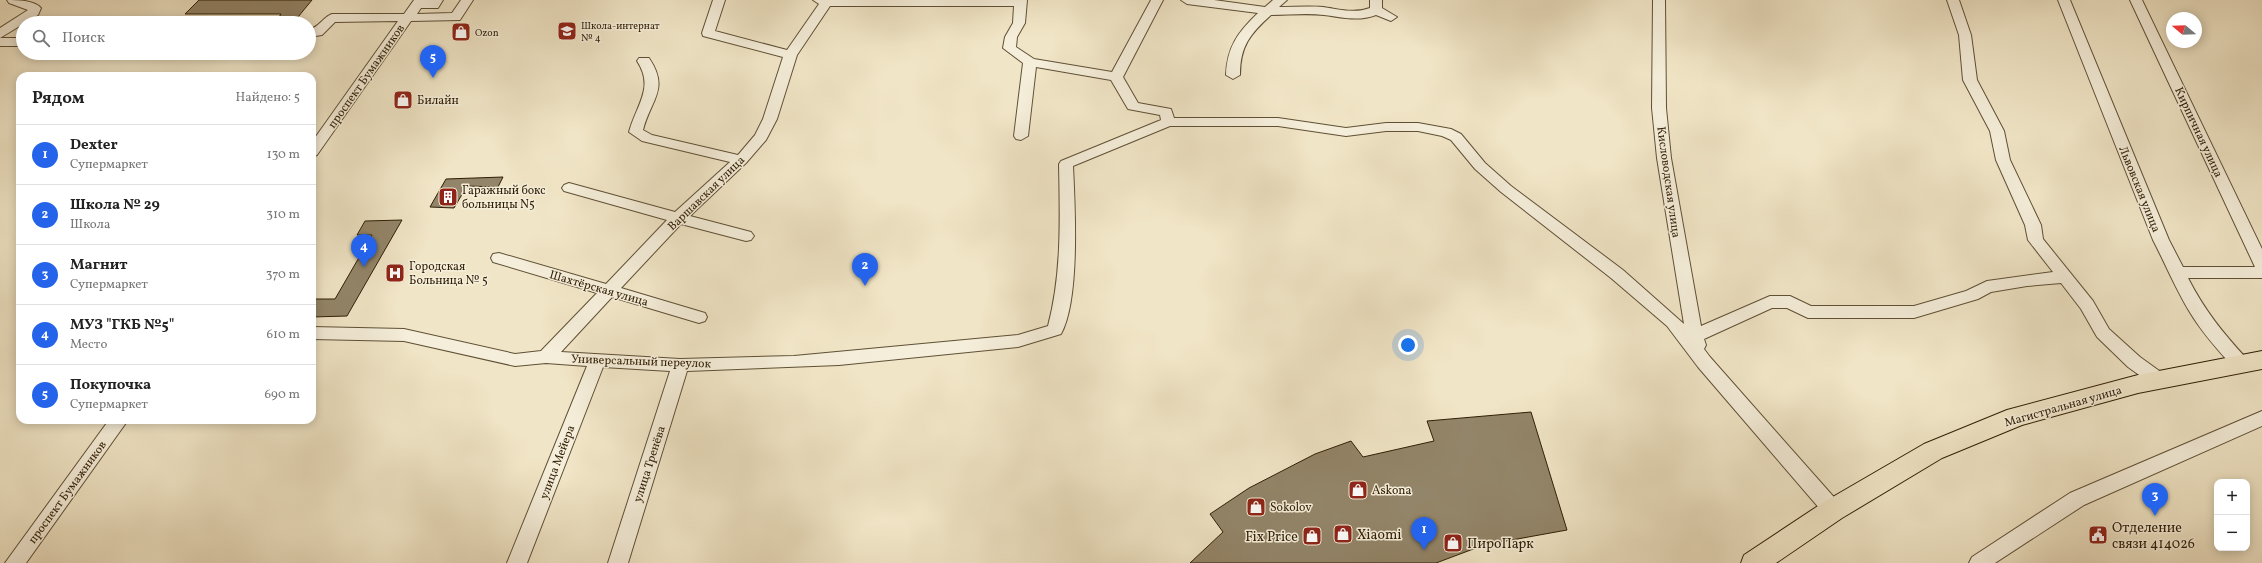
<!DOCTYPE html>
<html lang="ru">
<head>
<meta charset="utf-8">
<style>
  :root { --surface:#fff; --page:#f6f6f6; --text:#222; --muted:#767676; --line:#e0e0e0; --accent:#2563eb }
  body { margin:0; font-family:Vollkorn,serif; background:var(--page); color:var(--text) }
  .controls { position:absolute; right:12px; bottom:12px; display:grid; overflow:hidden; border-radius:8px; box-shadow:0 2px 10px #0003 }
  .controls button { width:36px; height:36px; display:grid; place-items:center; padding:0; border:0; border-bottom:1px solid var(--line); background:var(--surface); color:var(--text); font:20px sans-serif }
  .compass { position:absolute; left:2166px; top:12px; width:36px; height:36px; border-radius:50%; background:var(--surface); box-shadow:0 2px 10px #0003; rotate:289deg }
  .you { position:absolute; left:1408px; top:345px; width:14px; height:14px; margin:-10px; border:3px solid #fff; border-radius:50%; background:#1a73e8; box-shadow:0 0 0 6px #1a73e833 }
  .badge { display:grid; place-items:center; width:26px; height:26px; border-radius:50%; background:var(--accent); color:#fff; font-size:13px; font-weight:700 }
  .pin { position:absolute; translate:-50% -33px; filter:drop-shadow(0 1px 2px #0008) }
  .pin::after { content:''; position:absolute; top:21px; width:14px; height:12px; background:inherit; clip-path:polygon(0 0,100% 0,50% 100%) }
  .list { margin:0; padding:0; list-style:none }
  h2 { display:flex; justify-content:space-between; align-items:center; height:52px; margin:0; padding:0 16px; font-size:17px }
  h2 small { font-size:13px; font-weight:400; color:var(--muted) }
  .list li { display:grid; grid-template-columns:26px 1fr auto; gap:12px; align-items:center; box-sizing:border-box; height:60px; padding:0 16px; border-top:1px solid var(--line) }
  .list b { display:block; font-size:15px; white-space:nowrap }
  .list p { margin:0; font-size:13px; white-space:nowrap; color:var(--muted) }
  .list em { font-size:13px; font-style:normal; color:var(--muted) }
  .icon { flex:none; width:22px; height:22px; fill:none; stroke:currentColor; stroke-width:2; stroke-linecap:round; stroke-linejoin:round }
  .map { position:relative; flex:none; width:2262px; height:563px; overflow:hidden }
  .search { position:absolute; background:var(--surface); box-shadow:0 2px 10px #0003; left:16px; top:16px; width:300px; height:44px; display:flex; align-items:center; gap:10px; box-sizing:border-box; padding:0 14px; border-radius:22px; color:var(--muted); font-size:15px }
  .panel { position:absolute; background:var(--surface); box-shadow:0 2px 10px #0003; left:16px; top:72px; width:300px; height:352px; border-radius:12px }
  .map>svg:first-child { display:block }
</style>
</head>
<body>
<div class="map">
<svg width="2262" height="563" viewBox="0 0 2262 563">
  <rect width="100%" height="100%" fill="#f0e5c6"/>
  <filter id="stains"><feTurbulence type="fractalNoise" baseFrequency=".005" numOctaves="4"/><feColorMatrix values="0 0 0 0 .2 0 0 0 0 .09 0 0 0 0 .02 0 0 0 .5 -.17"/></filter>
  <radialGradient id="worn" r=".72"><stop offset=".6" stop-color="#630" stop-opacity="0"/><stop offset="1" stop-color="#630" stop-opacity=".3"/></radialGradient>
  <g fill="#938569" stroke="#2f1e05">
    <path d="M199,0H312L298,17H279L281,14H185Z"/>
    <path d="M503,177L498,187L467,186L454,208L430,207L446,179Z"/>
    <path d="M402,220L347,316L312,317V299H335L372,235H357L365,221Z"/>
    <path d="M1531,412L1567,530L1484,545L1436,563H1190L1223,532L1210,514L1249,488L1315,454L1351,441L1363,457L1434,441L1427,421Z"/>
  </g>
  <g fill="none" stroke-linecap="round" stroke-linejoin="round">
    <g stroke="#5f5035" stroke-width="2">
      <g id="minor">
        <path d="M7,0C17,0 34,0 41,8L38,15L0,38V28L28,10L9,3Z"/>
        <path d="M414,0H443L438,8H421L417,14L452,13L461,0H473L460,20L411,21L317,155L312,157V142L398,21L335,22L322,35L309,37V29C319,28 323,17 332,14H404Z"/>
        <path d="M713,0H725L715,31L787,50L819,4L813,0H1027L1025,23L1017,37L1016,47L1034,59L1112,72L1151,0H1163L1123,77L1138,103L1171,109L1174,118H1278L1346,128L1386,123H1418L1451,129L1461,134L1485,163L1511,186L1623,270L1684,324L1657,158L1652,108L1653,0H1665L1666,108L1671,158L1701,326L1770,296H1790L1811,306H1914L1966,291L1987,281L2053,272L2028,240L2025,225L1996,160L1990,131L1963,80L1959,35L1947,0H1959L1971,35L1977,80L2004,131L2010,160L2041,225L2043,239L2093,301L2109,329L2140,357L2165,375L2168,380L2165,385L2159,387L2153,385L2128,367L2097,337L2081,309L2061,283L2027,286L1991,292L1978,299L1914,318H1808L1787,308H1772L1704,339L1706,345L1704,349L1710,357L1840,504L1842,510L1840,516L1833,518L1826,516L1698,367L1667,326L1611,278L1501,192L1475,169L1451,140L1442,136L1418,131H1386L1346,136L1278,126H1170L1073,166C1075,207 1080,300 1061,334L1018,347L839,365L687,371L628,563H608L670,371L603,367L527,563H507L587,366L546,363L515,366L404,341L312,339V327L404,329L515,354L541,351L597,293L493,262L491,258L493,254L499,253L606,284L667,220L564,191L562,188L564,185L569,183L675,212L730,162L642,141L629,132C636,105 655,88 637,61L639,58H649C670,89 651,99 643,130L652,135L738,155L755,135L763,119L783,57L703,36L702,33ZM830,6H1014L1013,23L1005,37L1003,48L1023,63L1014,136L1016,139L1021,140L1028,136L1036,67L1111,80L1128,109L1160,115L1161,120L1061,161L1059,164C1060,218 1062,273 1048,326L1018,335L794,356L680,359L561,352L612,297L699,323L705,321L707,317L705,313L621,288L681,224L746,241L751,240L754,236L751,232L690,216L746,163L766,140L777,119L797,55Z"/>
        <path d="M1181,0H1214L1265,7L1273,0H1287L1279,7C1294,7 1309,6 1323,7C1339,9 1354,14 1370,8V0H1382V8L1397,17L1391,21L1376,15C1358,22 1341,17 1324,15C1307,13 1288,15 1271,15C1250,34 1240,46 1240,75L1233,79L1226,75C1227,47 1238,32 1258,13L1187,4Z"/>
        <path d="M2058,0H2070L2169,240L2183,267H2255L2130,0H2142L2262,249V278H2188C2205,311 2223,333 2247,359L2250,364L2247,369L2241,370L2235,369C2219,351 2203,334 2191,314C2176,290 2166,265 2153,240Z"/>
        <rect x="0" y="38" width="23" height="8"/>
        <path d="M2262,411V426L2084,505L1995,563H1969L1972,557L2070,493Z"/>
        <path d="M109,420H128L26,563H5Z"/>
      </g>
    </g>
    <g stroke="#2f1e05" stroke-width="2">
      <path id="highway" d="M2262,351V369L2138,393L2022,425L1942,458L1842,518L1776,563H1741L1744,555L1824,502L1924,444L2007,410L2138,375Z"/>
    </g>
    <use href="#minor" fill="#f5eeda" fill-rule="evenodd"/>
    <use href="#highway" fill="#f0e5c6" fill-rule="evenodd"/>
  </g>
  <defs>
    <g id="school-square" transform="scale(1)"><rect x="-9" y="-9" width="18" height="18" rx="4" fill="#8f2418" stroke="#f5eeda"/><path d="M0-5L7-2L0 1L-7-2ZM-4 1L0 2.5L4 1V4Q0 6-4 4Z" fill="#fff"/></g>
    <g id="shop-square" transform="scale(1)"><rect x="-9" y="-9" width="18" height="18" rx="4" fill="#8f2418" stroke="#f5eeda"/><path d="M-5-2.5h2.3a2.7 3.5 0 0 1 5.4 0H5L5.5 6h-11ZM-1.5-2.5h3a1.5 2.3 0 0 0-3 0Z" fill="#fff"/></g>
    <g id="building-square" transform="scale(1)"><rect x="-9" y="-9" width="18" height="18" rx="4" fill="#8f2418" stroke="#f5eeda"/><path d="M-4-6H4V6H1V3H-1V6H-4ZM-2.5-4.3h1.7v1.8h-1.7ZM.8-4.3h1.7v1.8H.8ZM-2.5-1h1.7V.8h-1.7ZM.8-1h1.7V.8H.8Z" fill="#fff"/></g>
    <g id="hospital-square" transform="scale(1)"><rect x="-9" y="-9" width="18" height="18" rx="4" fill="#8f2418" stroke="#f5eeda"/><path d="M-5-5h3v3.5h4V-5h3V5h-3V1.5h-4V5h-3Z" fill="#fff"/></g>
    <g id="civic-square" transform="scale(1)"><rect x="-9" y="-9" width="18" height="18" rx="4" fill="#8f2418" stroke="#f5eeda"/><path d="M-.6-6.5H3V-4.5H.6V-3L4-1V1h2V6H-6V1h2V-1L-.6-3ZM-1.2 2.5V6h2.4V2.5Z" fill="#fff"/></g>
  </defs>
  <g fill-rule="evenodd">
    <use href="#school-square" x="567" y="31"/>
    <use href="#shop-square" x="461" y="32"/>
    <use href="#shop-square" x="403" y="100"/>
    <use href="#building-square" x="448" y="197"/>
    <use href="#hospital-square" x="395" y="273"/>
    <use href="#shop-square" x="1358" y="490"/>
    <use href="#shop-square" x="1256" y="507"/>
    <use href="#shop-square" x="1343" y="534"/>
    <use href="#civic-square" x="2098" y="535"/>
    <use href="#shop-square" x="1312" y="536"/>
    <use href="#shop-square" x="1453" y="543"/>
  </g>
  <g text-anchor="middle" stroke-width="3" stroke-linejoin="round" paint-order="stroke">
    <g font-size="10" fill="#2f1e05" stroke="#f5eeda" text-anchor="start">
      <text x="581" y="29">Школа-интернат<tspan x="581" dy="12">№ 4</tspan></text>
      <text x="475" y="36">Ozon</text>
    </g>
    <g font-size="12" fill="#2f1e05" stroke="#f5eeda">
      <text transform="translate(366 76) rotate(-55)" y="4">проспект Бумажников</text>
      <text transform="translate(2199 132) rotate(65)" y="4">Кирпичная улица</text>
      <text transform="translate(1669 182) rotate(82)" y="4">Кисловодская улица</text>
      <text transform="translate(2140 189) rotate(68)" y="4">Львовская улица</text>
      <text transform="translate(706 193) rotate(-44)" y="4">Варшавская улица</text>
      <text transform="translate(599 288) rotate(16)" y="4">Шахтёрская улица</text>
      <text transform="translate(641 361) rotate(2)" y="4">Универсальный переулок</text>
      <text transform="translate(2063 406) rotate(-16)" y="4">Магистральная улица</text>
      <text transform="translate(557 462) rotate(-69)" y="4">улица Мейера</text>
      <text transform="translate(649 464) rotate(-72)" y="4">улица Тренёва</text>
      <text transform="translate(67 492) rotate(-54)" y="4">проспект Бумажников</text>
    </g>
    <g font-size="12" fill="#2f1e05" stroke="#f5eeda" text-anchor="start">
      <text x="417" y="104">Билайн</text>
      <text x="462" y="194">Гаражный бокс<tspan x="462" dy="14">больницы N5</tspan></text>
      <text x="409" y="270">Городская<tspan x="409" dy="14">Больница № 5</tspan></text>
      <text x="1372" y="494">Askona</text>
      <text x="1270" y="511">Sokolov</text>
    </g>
    <g font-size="14" fill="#2f1e05" stroke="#f5eeda" text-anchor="start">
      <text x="2112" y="532">Отделение<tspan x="2112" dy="16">связи 414026</tspan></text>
      <text x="1357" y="539">Xiaomi</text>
      <text x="1298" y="541" text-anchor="end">Fix Price</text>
      <text x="1467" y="548">ПироПарк</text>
    </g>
  </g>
  <rect width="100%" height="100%" filter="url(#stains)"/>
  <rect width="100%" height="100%" fill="url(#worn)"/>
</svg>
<div class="controls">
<button>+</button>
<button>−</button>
</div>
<svg class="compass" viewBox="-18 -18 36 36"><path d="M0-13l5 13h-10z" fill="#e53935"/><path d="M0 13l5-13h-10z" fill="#767676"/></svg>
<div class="you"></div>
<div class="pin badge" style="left:1424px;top:550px">1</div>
<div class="pin badge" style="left:865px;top:286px">2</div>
<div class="pin badge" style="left:2155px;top:516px">3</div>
<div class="pin badge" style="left:364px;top:267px">4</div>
<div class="pin badge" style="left:433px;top:78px">5</div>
<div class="search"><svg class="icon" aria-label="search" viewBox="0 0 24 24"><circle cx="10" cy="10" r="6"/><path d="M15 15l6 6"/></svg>Поиск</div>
<section class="panel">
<h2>Рядом<small>Найдено: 5</small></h2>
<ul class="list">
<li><span class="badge">1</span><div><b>Dexter</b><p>Супермаркет</p></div><em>130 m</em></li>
<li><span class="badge">2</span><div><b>Школа № 29</b><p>Школа</p></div><em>310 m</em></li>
<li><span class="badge">3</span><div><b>Магнит</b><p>Супермаркет</p></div><em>370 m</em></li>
<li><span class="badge">4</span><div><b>МУЗ &quot;ГКБ №5&quot;</b><p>Место</p></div><em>610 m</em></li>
<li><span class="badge">5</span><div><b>Покупочка</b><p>Супермаркет</p></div><em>690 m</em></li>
</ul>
</section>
</div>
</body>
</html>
